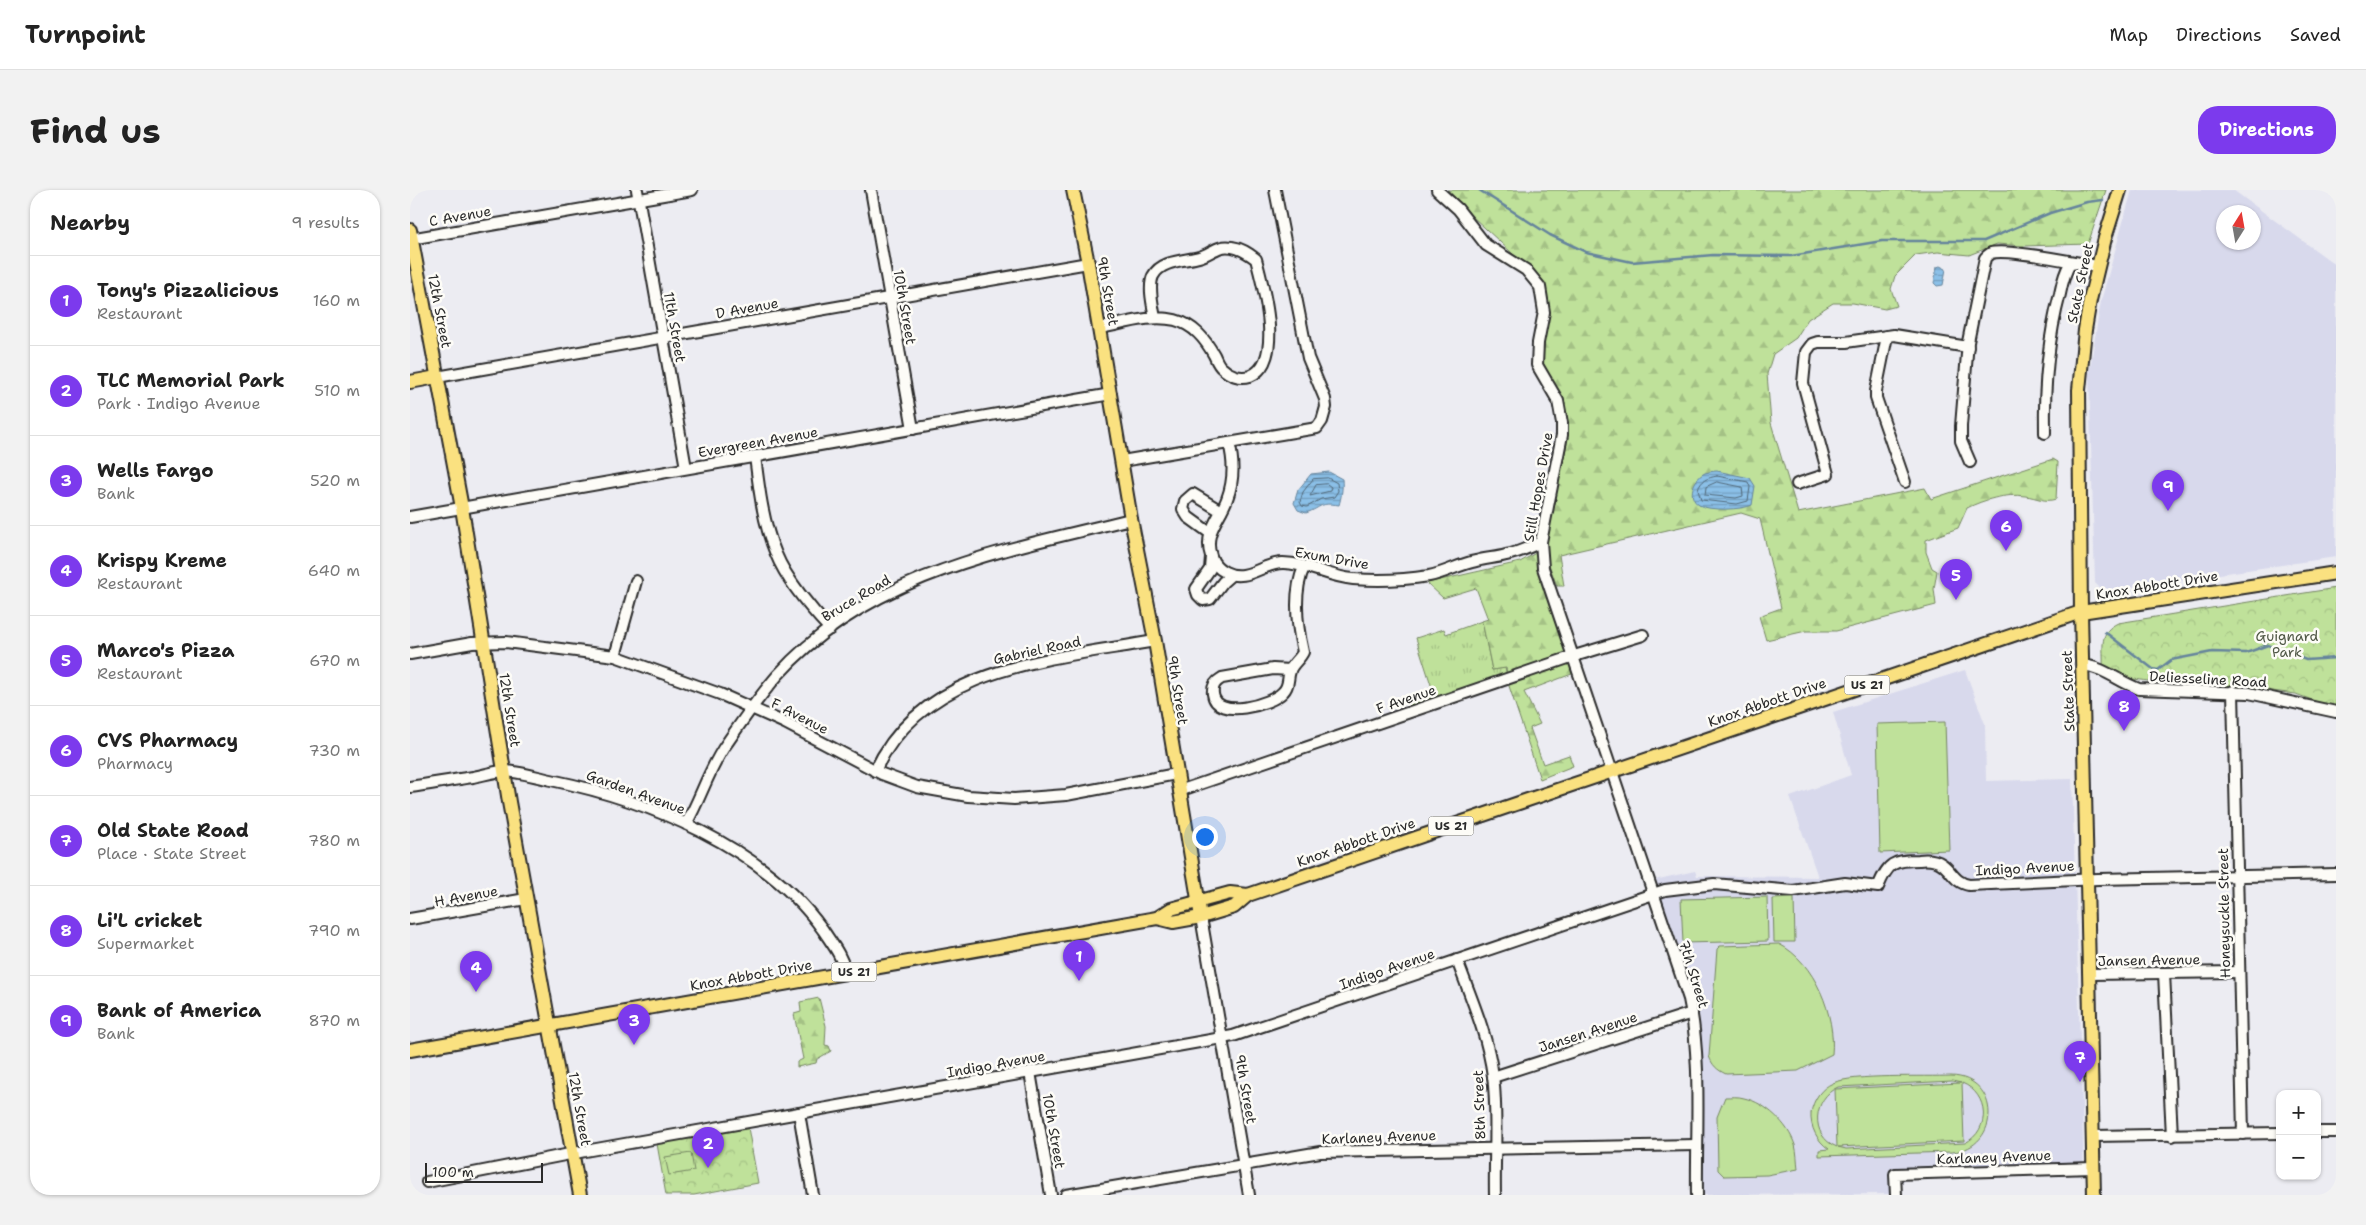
<!DOCTYPE html>
<html lang="en">
<head>
<meta charset="utf-8">
<style>
  :root { --surface:#fff; --page:#f2f2f2; --text:#222; --muted:#767676; --line:#e0e0e0; --accent:#7c3aed }
  body { margin:0; font-family:"Shantell Sans",sans-serif; background:var(--page); color:var(--text) }
  .controls { position:absolute; right:15px; bottom:15px; display:grid; overflow:hidden; border-radius:10px; box-shadow:0 1px 4px #0004 }
  .controls button { width:45px; height:45px; display:grid; place-items:center; padding:0; border:0; border-bottom:1px solid var(--line); background:var(--surface); color:var(--text); font:25px sans-serif }
  .compass { position:absolute; left:1806px; top:15px; width:45px; height:45px; border-radius:50%; background:var(--surface); box-shadow:0 1px 4px #0004; rotate:11deg }
  .scale { position:absolute; left:15px; bottom:12px; width:118px; box-sizing:border-box; padding-left:5px; border:2px solid #2b2b2b; border-top:0; font-size:14px; line-height:18px; white-space:nowrap; color:#2b2b2b; -webkit-text-stroke:4px #fdfcf7; paint-order:stroke }
  .you { position:absolute; left:794px; top:646px; width:18px; height:18px; margin:-12px; border:4px solid #fff; border-radius:50%; background:#1a73e8; box-shadow:0 0 0 8px #1a73e833 }
  .badge { display:grid; place-items:center; width:32px; height:32px; border-radius:50%; background:var(--accent); color:#fff; font-size:16px; font-weight:700 }
  .pin { position:absolute; translate:-50% -41px; filter:drop-shadow(0 1px 2px #0008) }
  .pin::after { content:''; position:absolute; top:26px; width:18px; height:15px; background:inherit; clip-path:polygon(0 0,100% 0,50% 100%) }
  .list { margin:0; padding:0; list-style:none }
  h2 { display:flex; justify-content:space-between; align-items:center; height:65px; margin:0; padding:0 20px; font-size:21px }
  h2 small { font-size:16px; font-weight:400; color:var(--muted) }
  .list li { display:grid; grid-template-columns:32px 1fr auto; gap:15px; align-items:center; box-sizing:border-box; height:90px; padding:0 20px; border-top:1px solid var(--line) }
  .list b { display:block; font-size:19px; white-space:nowrap }
  .list p { margin:0; font-size:16px; white-space:nowrap; color:var(--muted) }
  .list em { font-size:16px; font-style:normal; color:var(--muted) }
  .map { position:relative; flex:none; width:1926px; height:1005px; overflow:hidden; border-radius:20px }
  header { display:flex; align-items:center; gap:30px; box-sizing:border-box; height:70px; padding:0 25px; background:var(--surface); border-bottom:1px solid var(--line) }
  header strong { font-size:24px }
  nav { display:flex; gap:28px; margin-inline-start:auto; font-size:18px }
  .intro { display:flex; align-items:center; justify-content:space-between; box-sizing:border-box; height:120px; padding:0 30px }
  h1 { margin:0; font-size:35px }
  .button { padding:12px 22px; border-radius:20px; background:var(--accent); color:#fff; font-size:18px; font-weight:700 }
  main { display:flex; gap:30px; padding:0 30px }
  aside { flex:1; background:var(--surface); border-radius:20px; box-shadow:0 1px 4px #0004 }
  .map>svg:first-child { display:block }
</style>
</head>
<body>
<header>
<strong>Turnpoint</strong>
<nav><a>Map</a><a>Directions</a><a>Saved</a></nav>
</header>
<div class="intro"><h1>Find us</h1><a class="button">Directions</a></div>
<main>
<aside>
<h2>Nearby<small>9 results</small></h2>
<ul class="list">
<li><span class="badge">1</span><div><b>Tony's Pizzalicious</b><p>Restaurant</p></div><em>160 m</em></li>
<li><span class="badge">2</span><div><b>TLC Memorial Park</b><p>Park · Indigo Avenue</p></div><em>510 m</em></li>
<li><span class="badge">3</span><div><b>Wells Fargo</b><p>Bank</p></div><em>520 m</em></li>
<li><span class="badge">4</span><div><b>Krispy Kreme</b><p>Restaurant</p></div><em>640 m</em></li>
<li><span class="badge">5</span><div><b>Marco's Pizza</b><p>Restaurant</p></div><em>670 m</em></li>
<li><span class="badge">6</span><div><b>CVS Pharmacy</b><p>Pharmacy</p></div><em>730 m</em></li>
<li><span class="badge">7</span><div><b>Old State Road</b><p>Place · State Street</p></div><em>780 m</em></li>
<li><span class="badge">8</span><div><b>Li'L cricket</b><p>Supermarket</p></div><em>790 m</em></li>
<li><span class="badge">9</span><div><b>Bank of America</b><p>Bank</p></div><em>870 m</em></li>
</ul>
</aside>
<div class="map">
<svg width="1926" height="1005" viewBox="0 0 1926 1005">
  <defs>
    <pattern id="grass-tufts" width="24" height="20" patternUnits="userSpaceOnUse" patternTransform="scale(1.25)"><rect width="24" height="20" fill="#bfe19a"/><path d="M3 7l-1-3M5 7V3M7 7l1-3M15 17l-1-3M17 17v-4M19 17l1-3" fill="none" stroke="#a4c185"/></pattern>
    <pattern id="forest-firs" width="22" height="20" patternUnits="userSpaceOnUse" patternTransform="scale(1.25)"><rect width="22" height="20" fill="#bfe19a"/><path d="M5 1l3.5 6h-7zM16 11l3.5 6h-7z" fill="#a4c185"/></pattern>
    <pattern id="park-crowns" width="20" height="18" patternUnits="userSpaceOnUse" patternTransform="scale(1.25)"><rect width="20" height="18" fill="#bfe19a"/><path d="M2 6a3 3 0 1 1 6 0M12 15a3 3 0 1 1 6 0" fill="none" stroke="#a4c185"/></pattern>
    <pattern id="water-rules" width="6" height="5" patternUnits="userSpaceOnUse" patternTransform="scale(1.25)"><rect width="6" height="5" fill="#8bc0e8"/><path d="M0 2.5h6" fill="none" stroke="#729cbc"/></pattern>
  </defs>
  <rect width="100%" height="100%" fill="#ececf2"/>
  <filter id="ink" filterUnits="userSpaceOnUse"><feTurbulence type="fractalNoise" baseFrequency=".02" numOctaves="2"/><feDisplacementMap in="SourceGraphic" scale="10" xChannelSelector="R" yChannelSelector="G"/><feConvolveMatrix kernelMatrix="1 2 1 2 8 2 1 2 1" color-interpolation-filters="sRGB"/></filter>
  <g filter="url(#ink)">
    <g fill="#d8d9ec" fill-rule="evenodd">
      <path d="M1722,0H1823L1926,75V367L1693,401L1685,393L1679,184L1691,111ZM1814,22H1844V52H1814Z"/>
      <path d="M1555,480L1575,534L1576,591L1662,589L1674,983L1497,989L1480,1004L1292,1005L1277,791L1244,690L1285,681L1287,686L1408,687L1380,607L1441,585L1423,522Z"/>
    </g>
    <path fill="url(#grass-tufts)" stroke="#758662" d="M1072,431L1082,480L1095,478L1098,489L1001,522L997,509L1023,501L1006,448L1034,439L1036,444Z"/>
    <g fill="url(#forest-firs)" stroke="#758662">
      <path d="M1038,0H1696L1678,54L1614,56L1587,54L1559,65L1528,62L1506,65L1485,86L1481,99L1487,116L1475,119L1443,113H1423L1398,129L1386,148L1363,164L1357,184L1361,233L1388,323L1515,298L1521,309L1643,269L1648,272L1646,309C1634,313 1627,307 1615,306C1596,303 1573,310 1557,318L1548,338L1516,350V362L1522,378L1527,381L1524,399L1526,415L1426,441H1396L1356,450L1349,426L1371,418L1350,329L1331,323L1149,365L1154,396H1147L1135,364V350L1157,254V231L1151,209L1131,169L1139,113L1129,88L1063,27Z"/>
      <path d="M1131,360L1167,482L1114,502L1130,534L1120,538L1133,574L1159,565L1163,576L1130,589L1099,496L1096,478L1082,480L1072,431L1078,429L1066,398L1033,408L1017,393L1110,372Z"/>
      <path d="M409,808L416,836L415,855L419,856L421,861L407,869L406,873L387,877V872L393,869L384,824L391,822L390,812Z"/>
    </g>
    <g fill="url(#park-crowns)" stroke="#758662">
      <path d="M1926,398V519L1886,504L1830,497L1754,493L1716,488L1693,476C1694,457 1688,442 1708,433Z"/>
      <path d="M337,932L348,993L284,1005H256L246,948Z"/>
    </g>
    <g fill="#bfe19a" stroke="#758662" fill-rule="evenodd">
      <path d="M1535,532L1539,660L1470,663L1467,534Z"/>
      <path d="M1357,707L1358,751L1273,753L1271,709Z"/>
      <path d="M1384,708L1385,752H1364L1363,709Z"/>
      <path d="M1369,754C1405,772 1426,826 1422,864L1388,881L1316,884C1307,880 1302,875 1299,866L1307,759L1310,756Z"/>
      <path d="M1541,886C1591,887 1592,958 1542,962L1409,966V960L1419,959C1407,951 1400,937 1401,923C1403,910 1411,898 1423,893C1442,884 1516,887 1541,886ZM1542,891L1551,893L1425,899L1427,957C1399,946 1403,908 1428,897ZM1552,893C1579,904 1581,940 1555,953L1436,959L1428,957L1554,951Z"/>
      <path d="M1315,907C1321,907 1328,906 1334,908C1356,913 1378,934 1385,955C1387,962 1387,971 1388,979L1357,985L1314,986L1308,980L1307,927Z"/>
      <path d="M281,963L284,981L259,985L255,967Z"/>
    </g>
    <g fill="url(#water-rules)" stroke="#65849c">
      <path d="M1530,76L1536,79L1533,95L1527,96L1524,93L1527,77Z"/>
      <path d="M1307,281L1340,288L1345,296L1342,315C1332,320 1299,321 1289,315C1276,307 1284,288 1295,283C1299,282 1303,281 1307,281Z"/>
      <path d="M919,282L932,289C933,299 931,308 929,315C909,312 913,317 896,323L888,320L884,313L888,300L901,284Z"/>
    </g>
    <g fill="none" stroke-linecap="round" stroke-linejoin="round">
      <g stroke="#516777" stroke-width="1">
        <path d="M1307,286L1338,292L1340,297L1338,311L1327,314L1291,310L1288,300C1291,290 1297,288 1307,286Z"/>
        <path d="M918,288L927,293L928,301L924,307L911,309L897,317L892,316L890,312L893,302L903,289Z"/>
        <path d="M1307,292L1332,297L1333,306L1326,308L1295,305L1296,297Z"/>
        <path d="M917,294L921,297L920,301L900,306L906,295Z"/>
      </g>
      <g stroke="#65849c" stroke-width="2.5">
        <path d="M1069,0L1140,45L1176,62L1222,72L1303,65L1381,66L1472,51H1574L1640,23L1677,12L1693,10"/>
        <path d="M1695,442L1743,479L1748,480L1761,470L1802,462L1836,463L1858,455L1896,470L1926,468"/>
      </g>
      <g stroke="#2b2b2b" stroke-width="14">
        <g id="minor">
          <path d="M227,0L276,278"/>
          <path d="M461,0L503,239"/>
          <path d="M1027,0L1048,19L1076,55L1116,80L1130,97L1134,122L1128,153L1127,175L1148,211L1152,233V245L1131,352L1133,378L1279,809C1292,868 1286,944 1287,1005"/>
          <path d="M0,49L282,0"/>
          <path d="M690,138C713,134 741,124 765,130C784,135 795,149 804,165C806,169 808,175 812,178C819,185 830,189 840,186C875,172 853,96 846,69C838,63 831,58 822,57C808,54 801,64 789,67C775,71 751,70 743,86C738,97 743,116 745,128"/>
          <path d="M1477,146L1466,201V208L1495,292"/>
          <path d="M27,187L678,73"/>
          <path d="M1635,243C1634,196 1638,149 1650,104C1652,94 1654,83 1660,74L1670,73L1687,76"/>
          <path d="M819,253C824,272 824,291 817,309C810,328 793,343 801,366C803,373 809,379 815,382C837,393 852,373 873,373C897,373 919,387 943,389C968,391 994,390 1019,386C1035,383 1050,374 1066,371C1076,368 1086,368 1096,365C1108,363 1120,357 1131,352"/>
          <path d="M345,266C349,299 353,333 366,364C376,389 402,420 420,439"/>
          <path d="M712,271L907,238L912,231L916,217L915,209L898,168L865,0"/>
          <path d="M1560,272L1551,251V236L1558,152L1575,68C1576,67 1579,64 1581,63C1594,59 1654,70 1670,73"/>
          <path d="M1387,294L1418,284L1393,193L1396,162L1402,154L1408,152H1436L1484,145L1558,157"/>
          <path d="M0,327L701,204"/>
          <path d="M800,343L778,327L773,319L775,311L783,304L811,321"/>
          <path d="M801,367L800,379L786,399L788,405L793,410L800,409L813,392L821,385"/>
          <path d="M0,464L62,453L96,452L205,466L310,504L375,533L472,584L507,597L558,606L604,609L656,605L766,584"/>
          <path d="M205,466L226,391"/>
          <path d="M1672,475C1694,477 1709,492 1729,499L1839,503L1926,522"/>
          <path d="M880,480L863,479L812,488C805,492 802,496 803,504C806,530 861,515 873,502C880,495 877,489 880,481C881,475 890,469 893,462C887,436 883,402 894,377"/>
          <path d="M1823,501L1833,944"/>
          <path d="M465,581C513,475 645,469 745,451"/>
          <path d="M0,597C21,594 42,590 63,587C73,585 83,582 93,581C108,581 126,587 141,590C238,610 354,657 413,740C423,755 432,766 436,783"/>
          <path d="M769,601L1161,467L1233,445"/>
          <path d="M276,634C291,608 299,578 317,553C332,531 349,507 367,486C458,384 594,360 721,329"/>
          <path d="M791,727L839,1005"/>
          <path d="M0,729L116,709"/>
          <path d="M1047,770C1061,808 1078,846 1083,886C1088,925 1084,966 1085,1005"/>
          <path d="M1754,783L1762,946"/>
          <path d="M1680,784L1829,782"/>
          <path d="M620,882L641,1005"/>
          <path d="M1083,887L1282,823"/>
          <path d="M389,923L403,1005"/>
          <path d="M1907,942H1926"/>
          <path d="M1683,946L1870,943"/>
          <path d="M17,992L175,961L823,846L1255,700L1304,694L1383,701L1435,693L1468,697C1478,673 1483,670 1509,670C1517,669 1525,669 1532,674C1542,681 1545,693 1559,695L1688,689L1926,684"/>
          <path d="M656,1005L910,962L1286,955"/>
          <path d="M1486,1005L1485,984L1683,978"/>
        </g>
      </g>
      <g stroke="#2b2b2b" stroke-width="16">
        <g id="major">
          <path d="M663,0L678,73L721,329L745,451L791,727"/>
          <path d="M0,40L52,318L99,612L170,1005"/>
          <path d="M0,192L27,187"/>
          <path d="M747,728L763,732L791,727L824,717L838,705"/>
          <path d="M0,860L747,728L761,719L820,703L838,705L1671,422L1926,383"/>
          <path d="M1684,1005L1671,422L1669,200L1675,140L1680,110L1695,48L1710,0"/>
        </g>
      </g>
      <use href="#minor" stroke="#fdfcf7" stroke-width="10"/>
      <use href="#major" stroke="#fae180" stroke-width="12"/>
    </g>
  </g>
  <g text-anchor="middle" stroke-width="5" stroke-linejoin="round" paint-order="stroke">
    <g fill="#fdfcf7" stroke="#6a6a68" stroke-width="1">
      <rect x="1434.5" y="485.5" width="45" height="19" rx="4"/>
      <rect x="1018.5" y="626.5" width="45" height="19" rx="4"/>
      <rect x="421.5" y="772.5" width="45" height="19" rx="4"/>
    </g>
    <g font-size="12" font-weight="bold" fill="#2b2b2b">
      <text x="1457" y="499">US 21</text>
      <text x="1041" y="640">US 21</text>
      <text x="444" y="786">US 21</text>
    </g>
    <g font-size="14" fill="#2b2b2b" stroke="#fdfcf7">
      <text transform="translate(50 26) rotate(-10)" y="5">C Avenue</text>
      <text transform="translate(1670 93) rotate(-78)" y="5">State Street</text>
      <text transform="translate(698 101) rotate(80)" y="5">9th Street</text>
      <text transform="translate(495 117) rotate(80)" y="5">10th Street</text>
      <text transform="translate(337 118) rotate(-10)" y="5">D Avenue</text>
      <text transform="translate(30 121) rotate(79)" y="5">12th Street</text>
      <text transform="translate(265 137) rotate(80)" y="5">11th Street</text>
      <text transform="translate(348 252) rotate(-10)" y="5">Evergreen Avenue</text>
      <text transform="translate(1128 297) rotate(-80)" y="5">Still Hopes Drive</text>
      <text transform="translate(922 368) rotate(10)" y="5">Exum Drive</text>
      <text transform="translate(1747 395) rotate(-9)" y="5">Knox Abbott Drive</text>
      <text transform="translate(446 408) rotate(-31)" y="5">Bruce Road</text>
      <text transform="translate(627 460) rotate(-12)" y="5">Gabriel Road</text>
      <text transform="translate(1798 489) rotate(3)" y="5">Deliesseline Road</text>
      <text transform="translate(768 500) rotate(81)" y="5">9th Street</text>
      <text transform="translate(1658 501) rotate(-92)" y="5">State Street</text>
      <text transform="translate(996 509) rotate(-19)" y="5">F Avenue</text>
      <text transform="translate(1357 512) rotate(-19)" y="5">Knox Abbott Drive</text>
      <text transform="translate(100 520) rotate(81)" y="5">12th Street</text>
      <text transform="translate(390 526) rotate(27)" y="5">F Avenue</text>
      <text transform="translate(226 602) rotate(20)" y="5">Garden Avenue</text>
      <text transform="translate(946 652) rotate(-19)" y="5">Knox Abbott Drive</text>
      <text transform="translate(1615 678) rotate(-3)" y="5">Indigo Avenue</text>
      <text transform="translate(56 706) rotate(-10)" y="5">H Avenue</text>
      <text transform="translate(1814 723) rotate(-91)" y="5">Honeysuckle Street</text>
      <text transform="translate(1739 770) rotate(-1)" y="5">Jansen Avenue</text>
      <text transform="translate(977 779) rotate(-19)" y="5">Indigo Avenue</text>
      <text transform="translate(1284 784) rotate(73)" y="5">7th Street</text>
      <text transform="translate(341 785) rotate(-10)" y="5">Knox Abbott Drive</text>
      <text transform="translate(1178 842) rotate(-18)" y="5">Jansen Avenue</text>
      <text transform="translate(586 874) rotate(-10)" y="5">Indigo Avenue</text>
      <text transform="translate(836 899) rotate(80)" y="5">9th Street</text>
      <text transform="translate(1069 915) rotate(-92)" y="5">8th Street</text>
      <text transform="translate(170 919) rotate(80)" y="5">12th Street</text>
      <text transform="translate(644 941) rotate(80)" y="5">10th Street</text>
      <text transform="translate(969 947) rotate(-2)" y="5">Karlaney Avenue</text>
      <text transform="translate(1584 967) rotate(-2)" y="5">Karlaney Avenue</text>
    </g>
    <g font-size="14" fill="#505847" stroke="#fdfcf7">
      <text x="1877" y="451">Guignard<tspan x="1877" dy="16">Park</tspan></text>
    </g>
  </g>
</svg>
<div class="controls">
<button>+</button>
<button>−</button>
</div>
<svg class="compass" viewBox="-18 -18 36 36"><path d="M0-13l5 13h-10z" fill="#e53935"/><path d="M0 13l5-13h-10z" fill="#767676"/></svg>
<div class="scale">100 m</div>
<div class="you"></div>
<div class="pin badge" style="left:669px;top:791px">1</div>
<div class="pin badge" style="left:298px;top:978px">2</div>
<div class="pin badge" style="left:224px;top:855px">3</div>
<div class="pin badge" style="left:66px;top:802px">4</div>
<div class="pin badge" style="left:1546px;top:410px">5</div>
<div class="pin badge" style="left:1596px;top:361px">6</div>
<div class="pin badge" style="left:1670px;top:892px">7</div>
<div class="pin badge" style="left:1714px;top:541px">8</div>
<div class="pin badge" style="left:1758px;top:321px">9</div>
</div>
</main>
</body>
</html>
